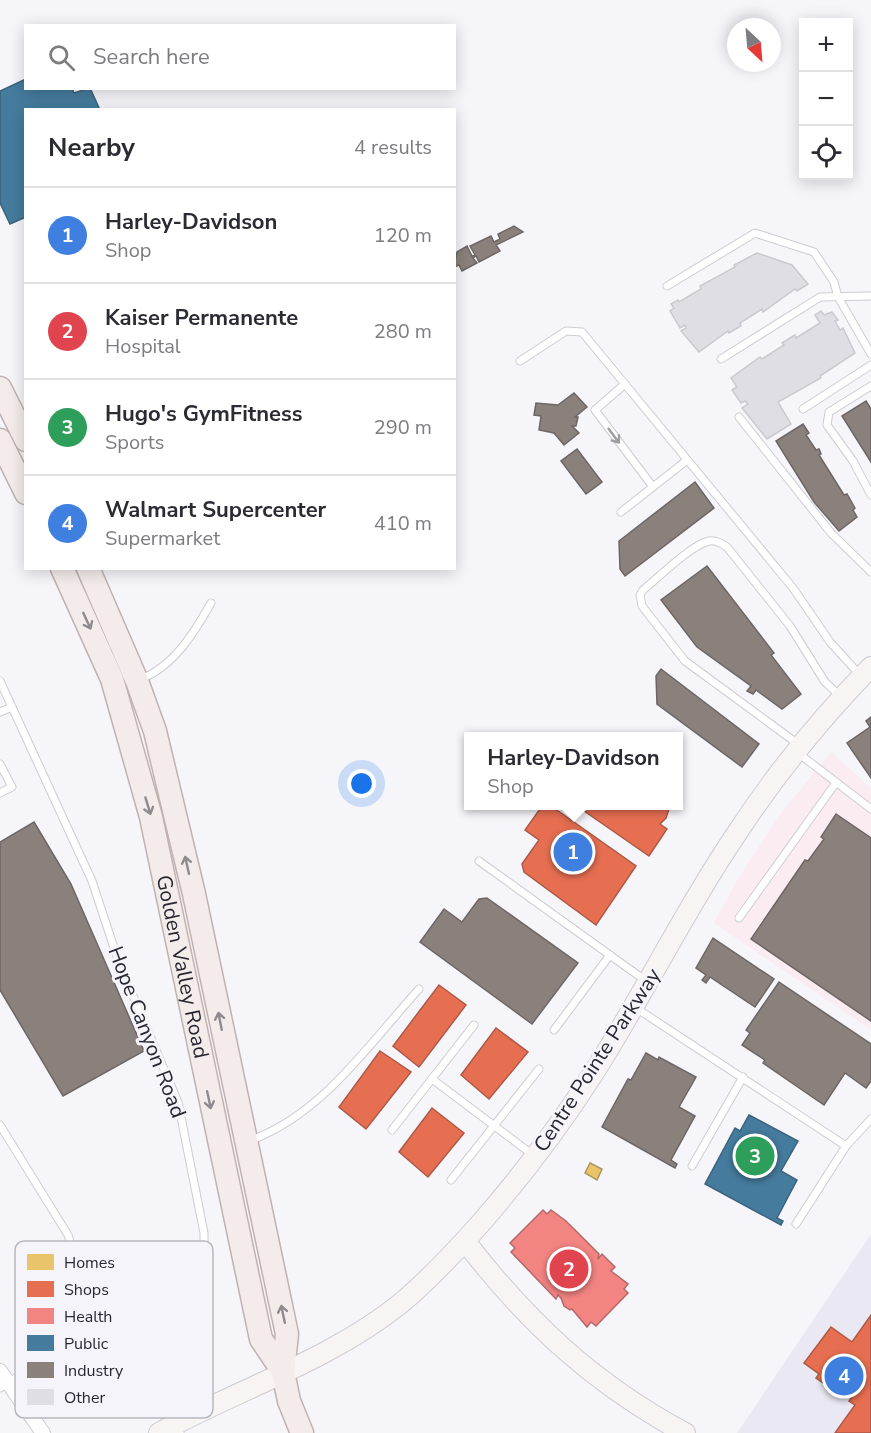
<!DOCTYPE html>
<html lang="en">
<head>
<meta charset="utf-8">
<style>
  :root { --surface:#fff; --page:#f2f2f3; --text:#2b2b33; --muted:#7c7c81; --line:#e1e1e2; --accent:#0f766e }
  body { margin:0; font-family:"Nunito Sans",sans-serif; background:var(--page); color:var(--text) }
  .controls { position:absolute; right:18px; top:18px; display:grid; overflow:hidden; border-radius:0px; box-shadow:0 3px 15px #0003 }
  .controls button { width:54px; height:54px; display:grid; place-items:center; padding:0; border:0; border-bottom:2px solid var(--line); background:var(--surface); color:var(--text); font:30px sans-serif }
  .compass { position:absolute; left:727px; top:18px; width:54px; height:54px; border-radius:50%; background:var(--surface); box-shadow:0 3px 15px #0003; rotate:154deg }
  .you { position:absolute; left:362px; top:784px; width:21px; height:21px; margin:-15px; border:4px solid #fff; border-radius:50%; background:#1a73e8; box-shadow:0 0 0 9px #1a73e833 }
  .badge { display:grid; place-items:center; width:39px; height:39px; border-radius:50%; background:var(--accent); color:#fff; font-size:20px; font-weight:700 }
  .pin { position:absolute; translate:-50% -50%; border:3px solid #fff; box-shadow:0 2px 6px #0006 }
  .popup { position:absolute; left:464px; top:732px; width:219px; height:78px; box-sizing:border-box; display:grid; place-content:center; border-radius:0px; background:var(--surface); filter:drop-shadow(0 2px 4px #0005); font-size:20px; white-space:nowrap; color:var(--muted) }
  .popup b { font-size:22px; color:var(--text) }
  .popup::after { content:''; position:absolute; left:50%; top:100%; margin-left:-12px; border:12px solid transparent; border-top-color:var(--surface) }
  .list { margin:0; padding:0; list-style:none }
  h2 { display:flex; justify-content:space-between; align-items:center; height:78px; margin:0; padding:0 24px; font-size:26px }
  h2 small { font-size:20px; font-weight:400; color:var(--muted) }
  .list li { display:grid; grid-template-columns:39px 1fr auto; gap:18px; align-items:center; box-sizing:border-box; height:96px; padding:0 24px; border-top:2px solid var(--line) }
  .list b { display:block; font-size:22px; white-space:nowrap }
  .list p { margin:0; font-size:20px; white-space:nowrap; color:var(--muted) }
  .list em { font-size:20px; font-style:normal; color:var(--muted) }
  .icon { flex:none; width:33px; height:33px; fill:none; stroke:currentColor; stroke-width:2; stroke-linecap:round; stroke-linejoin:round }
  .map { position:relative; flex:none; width:871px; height:1433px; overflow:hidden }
  .search { position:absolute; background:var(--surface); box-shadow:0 3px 15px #0003; left:24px; top:24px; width:432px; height:66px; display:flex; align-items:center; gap:15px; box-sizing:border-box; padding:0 21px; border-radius:0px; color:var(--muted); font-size:22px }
  .panel { position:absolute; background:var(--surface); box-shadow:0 3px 15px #0003; left:24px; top:108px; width:432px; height:462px; border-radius:0px }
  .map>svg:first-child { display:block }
</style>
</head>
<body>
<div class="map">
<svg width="871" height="1433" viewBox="0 0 871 1433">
  <rect width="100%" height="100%" fill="#f6f5f9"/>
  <path fill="#eae8f2" d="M871,1234V1433H737Z"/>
  <path fill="#faecf0" d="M831,752L871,788V1030L714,923L736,882L781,813Z"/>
  <path fill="#e9c46a" stroke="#af9559" stroke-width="1.5" d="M590,1163L602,1169L597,1180L585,1173Z"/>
  <g fill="#e76f51" stroke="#ae5947" stroke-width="1.5">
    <path d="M542,806H551L636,866L596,925L524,872L522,864L539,840L525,830Z"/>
    <path d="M577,806H670L666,818L660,824L667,829L649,856Z"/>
    <path d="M439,985L466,1005L419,1067L393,1046Z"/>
    <path d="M496,1028L528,1052L489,1099L461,1075Z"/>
    <path d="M380,1051L411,1072L366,1129L339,1107Z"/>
    <path d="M432,1108L464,1133L428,1177L399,1152Z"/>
    <path d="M871,1315V1433H835L855,1405L849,1401L852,1397L826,1378L823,1383L816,1378L819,1374L804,1363L831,1327L852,1342Z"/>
  </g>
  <path fill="#f28482" stroke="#b5686a" stroke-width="1.5" d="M543,1210L547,1214L551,1210L566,1221L599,1254L598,1259L602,1254L615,1267L611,1271L628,1284L624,1289L628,1293L596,1326L591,1322L587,1327L572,1309L570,1310L564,1306L561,1298L558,1295L556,1299L511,1252L515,1248L510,1243Z"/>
  <g fill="#457b9d" stroke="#3c627d" stroke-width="1.5">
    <path d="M26,79V88H72L74,93L90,88L100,110H26V217L10,224L0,203V91Z"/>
    <path d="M749,1115L798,1141L781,1171L797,1180L777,1218L783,1221L781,1225L705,1184L735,1128L740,1131Z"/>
  </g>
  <g fill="#8a817c" stroke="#6d6666" stroke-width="1.5">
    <path d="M514,226L523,232L496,245L500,251L479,262L476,256L473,258L477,263L462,271L459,265L454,267L457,252L467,246L472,256L475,255L470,246L491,236L494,242L500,239L498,234Z"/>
    <path d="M574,393L587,407L575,417H578L576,426H572L579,433L564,445L554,433L539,430L541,416L534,415L536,403L558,405Z"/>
    <path d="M866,401L871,409V462L842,416Z"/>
    <path d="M803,424L809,433L806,435L816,450L819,449L821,454L819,455L844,495L847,494L855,508L853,510L857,517L839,531L814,502L776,441Z"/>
    <path d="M577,449L602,482L586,494L561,461Z"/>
    <path d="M695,482L714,508L625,576L620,569L619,541Z"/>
    <path d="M707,566L774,653L771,655L801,694L782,709L756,690L753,694L747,691L751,686L697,647L661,600Z"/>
    <path d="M661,669L759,744L742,767L657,704L656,676Z"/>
    <path d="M871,717V778L847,743L870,727L866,721Z"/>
    <path d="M836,814L871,838V1021L751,939L805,860L808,861L824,839L821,837Z"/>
    <path d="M34,822L71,884L144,1051L63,1096L0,990V842Z"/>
    <path d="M487,898L578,963L532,1024L420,942L444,909L462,922L479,899Z"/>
    <path d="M713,938L774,979L755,1007L710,977L706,983L702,980L706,975L696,968Z"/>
    <path d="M779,982L871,1044V1081L866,1088L845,1073L824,1105L763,1063L765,1060L742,1045L750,1033L746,1030Z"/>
    <path d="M646,1053L658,1060L659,1057L696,1077L679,1107L695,1116L671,1160L677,1164L675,1168L602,1127L628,1079L631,1080Z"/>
  </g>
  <g fill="#dfdee5" stroke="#cac9d0" stroke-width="1.5">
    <path d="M757,253L792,265L808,284L797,291L795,289L763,312L762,309L740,323L741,326L729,333L728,331L699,352L681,331L686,328L685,325L680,328L670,311L674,308L671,304L678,300L679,302L701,289L700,286L735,267L734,265Z"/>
    <path d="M821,311L824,315L832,312L838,320L835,321L840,330L843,328L855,353L820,376L821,378L778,402L791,424L767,439L742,408L748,404L745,401L741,403L732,390L737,387L731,378L760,357L762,359L784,345L782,343L795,335L796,338L820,323L815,315Z"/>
  </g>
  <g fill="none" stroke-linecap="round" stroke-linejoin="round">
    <g stroke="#cdccd3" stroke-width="9">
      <g id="lane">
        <path d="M667,286L755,233L814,252L834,282L838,297L871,354"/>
        <path d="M721,359L820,297L871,296"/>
        <path d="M520,361L566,331L582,332L793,588L830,642L860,675"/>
        <path d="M625,384L595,410L653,487"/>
        <path d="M871,386L829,412L827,425L853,461L871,495"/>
        <path d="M803,409L871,365"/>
        <path d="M739,417L831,533L871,572"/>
        <path d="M621,512L686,461"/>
        <path d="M141,679C174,666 194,633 211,603"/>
        <path d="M0,681L92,881L119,963L178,1102L204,1233V1267L195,1300L158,1371C153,1394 169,1413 180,1433"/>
        <path d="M0,712L12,707"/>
        <path d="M798,744L685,661L642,606L640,595L643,590C658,578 691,545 709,541C716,540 721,543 727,547L790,626L825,682L840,696"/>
        <path d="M798,753L871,809"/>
        <path d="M0,764L12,787L0,793"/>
        <path d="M479,861L646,981"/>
        <path d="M739,918L835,784"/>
        <path d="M636,1008L846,1146"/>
        <path d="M554,1030L610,955"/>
        <path d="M432,1079L533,1155"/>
        <path d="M0,1125L68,1235L77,1264L82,1263C108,1281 146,1302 123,1338L156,1381"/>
        <path d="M392,1130L474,1025"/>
        <path d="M249,1141C322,1115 369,1044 419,989"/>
        <path d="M692,1166L743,1077"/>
        <path d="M451,1180L539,1069"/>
        <path d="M796,1224L846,1146L871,1119"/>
        <path d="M0,1388L76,1339L95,1312L103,1278"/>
      </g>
    </g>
    <g stroke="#cdccd3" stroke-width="16">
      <path id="street" d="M0,1371L43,1433"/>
    </g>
    <g stroke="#cdccd3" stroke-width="22">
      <g id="secondary">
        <path d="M465,1241C528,1323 594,1384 685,1433"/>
        <path d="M159,1433C238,1389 329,1361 400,1304C429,1280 455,1252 480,1224C521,1177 559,1127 593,1074C644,994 686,908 739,830C778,771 822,717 871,667"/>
      </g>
    </g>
    <g stroke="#c0b2b0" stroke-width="25">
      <g id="primary">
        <path d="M0,388L26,440"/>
        <path d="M0,440L26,493"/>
        <path id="s1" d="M62,568L112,679L151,817L261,1339L283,1372"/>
        <path d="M88,568L137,681L155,731L194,894L287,1334L283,1372L289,1401L302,1433"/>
      </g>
    </g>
    <use href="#lane" stroke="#fefefe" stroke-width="7"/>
    <use href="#street" stroke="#fefefe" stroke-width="14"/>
    <use href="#secondary" stroke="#f9f4f4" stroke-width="20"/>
    <use href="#primary" stroke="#f3ecea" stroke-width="22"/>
  </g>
  <defs><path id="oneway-shaft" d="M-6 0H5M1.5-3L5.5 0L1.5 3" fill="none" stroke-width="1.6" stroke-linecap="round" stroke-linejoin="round" transform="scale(1.5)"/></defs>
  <use stroke="#9e9da2" href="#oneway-shaft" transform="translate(614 436) rotate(53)"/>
  <g stroke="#8e8a8e">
    <use href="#oneway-shaft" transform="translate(87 621) rotate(65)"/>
    <use href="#oneway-shaft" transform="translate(148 806) rotate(73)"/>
    <use href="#oneway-shaft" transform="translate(187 865) rotate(-103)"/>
    <use href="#oneway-shaft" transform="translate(220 1021) rotate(-101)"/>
    <use href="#oneway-shaft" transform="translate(209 1100) rotate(78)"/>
    <use href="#oneway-shaft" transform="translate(283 1314) rotate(-102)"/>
  </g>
  <g text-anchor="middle" stroke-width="6" stroke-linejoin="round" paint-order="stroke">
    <g font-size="21" fill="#282731" stroke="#f5f4fa">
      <text dy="7" stroke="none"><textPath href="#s1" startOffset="418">Golden Valley Road</textPath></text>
      <text transform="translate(147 1032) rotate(69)" y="7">Hope Canyon Road</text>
      <text transform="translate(597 1060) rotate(-57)" y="7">Centre Pointe Parkway</text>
    </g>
  </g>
  <rect x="15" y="1241" width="198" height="177" rx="9" fill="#f5f4fa" stroke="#b8b6be" stroke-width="1.5"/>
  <rect x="27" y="1254" width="27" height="16" fill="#e9c46a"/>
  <rect x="27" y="1281" width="27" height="16" fill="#e76f51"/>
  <rect x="27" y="1308" width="27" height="16" fill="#f28482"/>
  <rect x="27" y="1335" width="27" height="16" fill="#457b9d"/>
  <rect x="27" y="1362" width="27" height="16" fill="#8a817c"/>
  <rect x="27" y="1389" width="27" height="16" fill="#dfdee5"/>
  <g font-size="16" fill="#282731">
    <text x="64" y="1268">Homes</text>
    <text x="64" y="1295">Shops</text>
    <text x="64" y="1322">Health</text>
    <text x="64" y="1349">Public</text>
    <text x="64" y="1376">Industry</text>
    <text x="64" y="1403">Other</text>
  </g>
</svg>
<div class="controls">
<button>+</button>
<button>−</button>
<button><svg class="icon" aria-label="locate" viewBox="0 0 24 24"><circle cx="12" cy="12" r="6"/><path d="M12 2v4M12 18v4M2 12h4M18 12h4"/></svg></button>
</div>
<svg class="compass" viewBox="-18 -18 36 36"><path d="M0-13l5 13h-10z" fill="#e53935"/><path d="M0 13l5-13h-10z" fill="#7c7c81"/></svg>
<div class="you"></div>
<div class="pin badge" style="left:573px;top:852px;background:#3f7fe0">1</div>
<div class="popup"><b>Harley-Davidson</b>Shop</div>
<div class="pin badge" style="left:569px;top:1269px;background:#e0444e">2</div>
<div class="pin badge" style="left:755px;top:1156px;background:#2e9e5b">3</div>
<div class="pin badge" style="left:844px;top:1376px;background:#3f7fe0">4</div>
<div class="search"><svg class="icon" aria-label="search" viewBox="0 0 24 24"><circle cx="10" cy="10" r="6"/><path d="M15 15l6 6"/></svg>Search here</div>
<section class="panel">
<h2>Nearby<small>4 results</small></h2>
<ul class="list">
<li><span class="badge" style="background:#3f7fe0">1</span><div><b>Harley-Davidson</b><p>Shop</p></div><em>120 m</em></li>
<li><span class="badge" style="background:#e0444e">2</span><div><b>Kaiser Permanente</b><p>Hospital</p></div><em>280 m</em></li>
<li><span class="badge" style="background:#2e9e5b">3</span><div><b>Hugo's GymFitness</b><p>Sports</p></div><em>290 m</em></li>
<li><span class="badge" style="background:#3f7fe0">4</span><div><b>Walmart Supercenter</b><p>Supermarket</p></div><em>410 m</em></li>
</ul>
</section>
</div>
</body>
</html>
